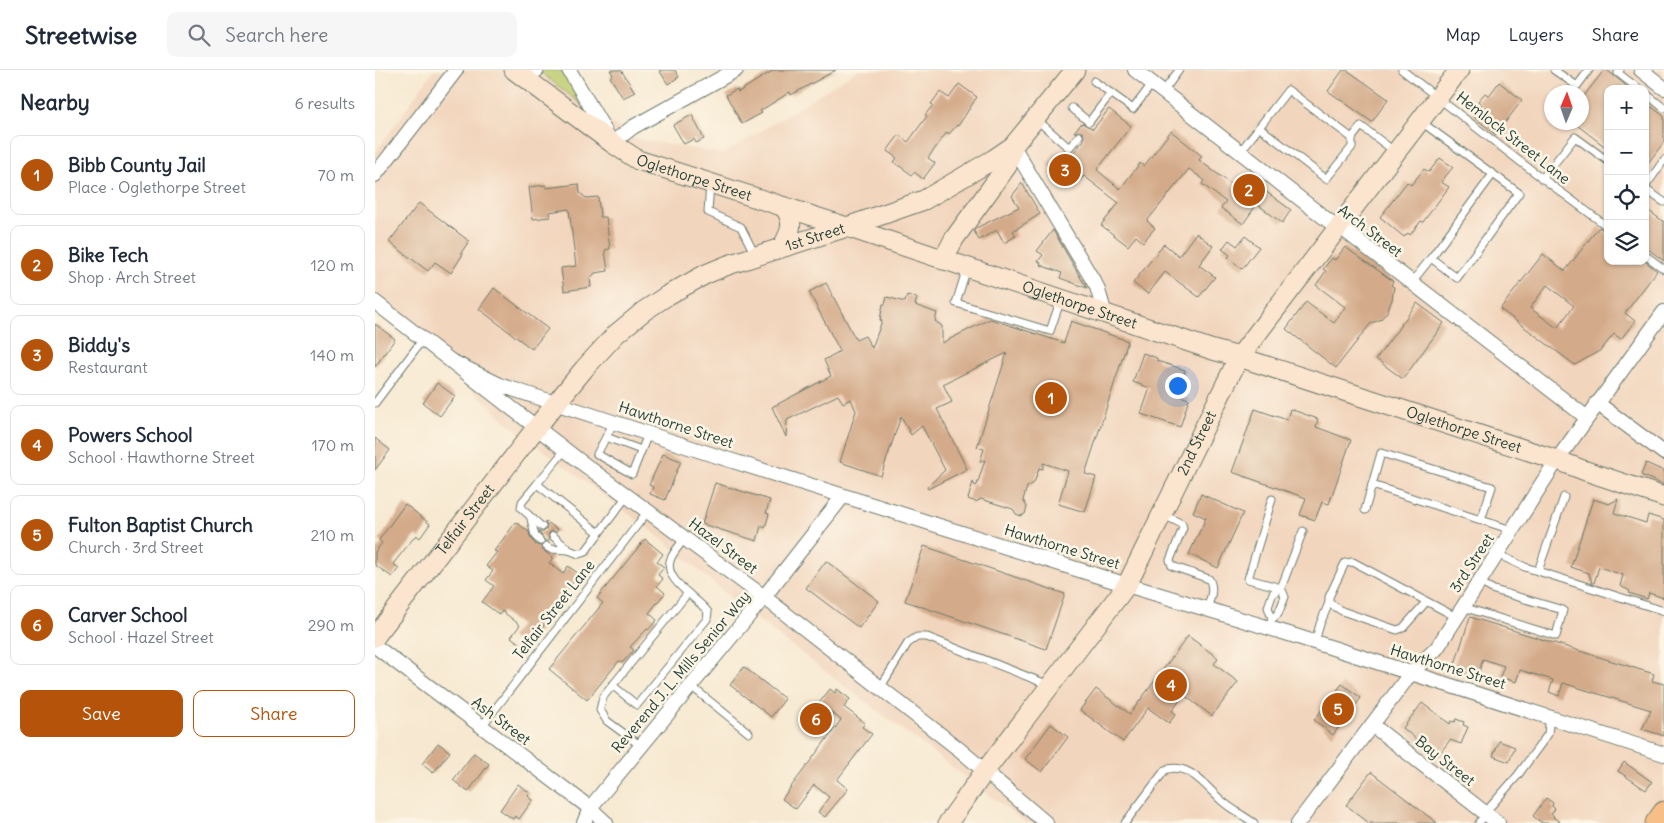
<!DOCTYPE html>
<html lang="en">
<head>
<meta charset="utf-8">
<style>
  :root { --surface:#fff; --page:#f6f6f7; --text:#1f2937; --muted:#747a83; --line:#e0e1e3; --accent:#b45309 }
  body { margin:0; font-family:Delius,sans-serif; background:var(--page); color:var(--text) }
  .controls { position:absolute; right:15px; top:15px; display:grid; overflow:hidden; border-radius:10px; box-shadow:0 1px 4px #0004 }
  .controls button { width:45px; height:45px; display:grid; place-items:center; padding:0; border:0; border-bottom:1px solid var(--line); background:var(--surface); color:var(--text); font:25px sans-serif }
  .compass { position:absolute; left:1169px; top:15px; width:45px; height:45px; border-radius:50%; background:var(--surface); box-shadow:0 1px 4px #0004; rotate:2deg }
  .you { position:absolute; left:802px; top:315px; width:18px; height:18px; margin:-12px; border:4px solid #fff; border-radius:50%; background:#1a73e8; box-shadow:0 0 0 8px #1a73e833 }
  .badge { display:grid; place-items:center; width:32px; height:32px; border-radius:50%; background:var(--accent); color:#fff; font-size:16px; font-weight:700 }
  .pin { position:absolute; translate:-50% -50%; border:2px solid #fff; box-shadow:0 1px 5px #0006 }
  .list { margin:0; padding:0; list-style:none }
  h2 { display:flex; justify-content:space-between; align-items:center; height:65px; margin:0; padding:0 20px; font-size:21px }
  h2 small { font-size:16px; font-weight:400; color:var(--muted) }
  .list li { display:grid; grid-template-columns:32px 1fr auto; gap:15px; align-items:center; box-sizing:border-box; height:80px; margin:0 10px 10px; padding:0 10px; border:1px solid var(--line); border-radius:10px }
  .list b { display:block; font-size:19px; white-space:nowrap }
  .list p { margin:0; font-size:16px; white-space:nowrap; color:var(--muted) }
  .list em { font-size:16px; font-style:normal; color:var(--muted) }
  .actions { display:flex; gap:10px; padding:15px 20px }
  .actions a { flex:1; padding:11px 0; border:1px solid var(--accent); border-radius:10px; text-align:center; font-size:18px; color:var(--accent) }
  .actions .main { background:var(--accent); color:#fff }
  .icon { flex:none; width:28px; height:28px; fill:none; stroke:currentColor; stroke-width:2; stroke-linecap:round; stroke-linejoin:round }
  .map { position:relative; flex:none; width:1289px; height:753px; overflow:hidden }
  header { display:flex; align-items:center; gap:30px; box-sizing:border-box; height:70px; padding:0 25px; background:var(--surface); border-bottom:1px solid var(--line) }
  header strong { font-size:24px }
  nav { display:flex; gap:28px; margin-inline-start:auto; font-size:18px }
  .search { width:350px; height:45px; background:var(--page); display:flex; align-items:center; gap:12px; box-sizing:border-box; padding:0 18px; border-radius:10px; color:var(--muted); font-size:19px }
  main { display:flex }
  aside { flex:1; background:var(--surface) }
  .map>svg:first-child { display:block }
</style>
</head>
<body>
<header>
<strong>Streetwise</strong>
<div class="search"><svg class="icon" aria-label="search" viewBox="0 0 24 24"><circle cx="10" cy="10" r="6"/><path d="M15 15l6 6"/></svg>Search here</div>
<nav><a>Map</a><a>Layers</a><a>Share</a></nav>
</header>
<main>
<aside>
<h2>Nearby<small>6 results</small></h2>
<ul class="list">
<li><span class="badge">1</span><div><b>Bibb County Jail</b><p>Place · Oglethorpe Street</p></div><em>70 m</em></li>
<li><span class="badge">2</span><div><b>Bike Tech</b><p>Shop · Arch Street</p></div><em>120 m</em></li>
<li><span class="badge">3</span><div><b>Biddy's</b><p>Restaurant</p></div><em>140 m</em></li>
<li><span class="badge">4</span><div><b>Powers School</b><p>School · Hawthorne Street</p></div><em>170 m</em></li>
<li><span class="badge">5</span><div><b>Fulton Baptist Church</b><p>Church · 3rd Street</p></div><em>210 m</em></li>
<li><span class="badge">6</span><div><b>Carver School</b><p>School · Hazel Street</p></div><em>290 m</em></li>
</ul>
<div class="actions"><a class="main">Save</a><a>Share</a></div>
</aside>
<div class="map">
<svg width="1289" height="753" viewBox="0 0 1289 753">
  <rect width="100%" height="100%" fill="#fcf5e5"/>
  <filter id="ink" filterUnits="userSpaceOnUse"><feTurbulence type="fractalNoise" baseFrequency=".02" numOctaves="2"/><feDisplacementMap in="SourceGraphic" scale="10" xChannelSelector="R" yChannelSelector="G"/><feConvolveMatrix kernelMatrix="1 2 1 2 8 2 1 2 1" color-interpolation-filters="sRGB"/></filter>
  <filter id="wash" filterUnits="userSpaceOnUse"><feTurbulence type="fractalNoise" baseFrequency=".0096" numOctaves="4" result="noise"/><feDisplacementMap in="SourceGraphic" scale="20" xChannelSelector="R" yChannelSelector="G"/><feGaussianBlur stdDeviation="1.12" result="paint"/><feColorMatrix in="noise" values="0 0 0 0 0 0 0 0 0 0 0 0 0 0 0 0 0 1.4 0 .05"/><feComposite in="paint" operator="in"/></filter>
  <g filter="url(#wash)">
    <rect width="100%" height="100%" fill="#f7e9d1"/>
    <path fill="#f2d5bd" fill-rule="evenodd" d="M59,0H164L257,68L349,84L483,0H1289V753H651L372,542L290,471L141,360L0,231V83ZM1233,19H1270V191H1233ZM1176,22H1206V52H1176Z"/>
    <path fill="#bece71" stroke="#6e8652" d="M166,0H191L214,40L164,1Z"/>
    <g id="blocks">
      <g fill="#d4ab8a" fill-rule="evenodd">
        <path d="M235,0H246L260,22L248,28L235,7L238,5Z"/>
        <path d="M284,0H300L304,7L293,14Z"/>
        <path d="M399,0H461L416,25L415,22L385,41L387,43L367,54L351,25L362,19L363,22Z"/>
        <path d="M968,0H972L1013,29L997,52L953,21Z"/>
        <path d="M1229,0H1232L1255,19H1233V79L1198,52H1206V30Z"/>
        <path d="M1124,12L1147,30L1121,65L1098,46L1107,35L1103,31L1110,23L1114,26Z"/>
        <path d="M584,14L602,27L583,56L582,55L574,64L572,62L553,88L560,93L548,109L539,102L537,105L519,92L522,88L512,81L524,65L533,72L552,46L550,45L558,35L556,34L565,22L574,28Z"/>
        <path d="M1270,32L1289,46V72L1270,97Z"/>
        <path d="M734,39L756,56L722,100L745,119L765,93L769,96L796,61L827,86L824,90L861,118L870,106L916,140L907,153L882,134L868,154L846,138L851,132L827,114L829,110L814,99L772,151L780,158L768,172L761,166L753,176L726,155L744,133L709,106L699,117L672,94L682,82L692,91L709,70V65L707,62H699L707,53L718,59Z"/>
        <path d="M317,45L329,69L321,73L319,69L309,74L298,55Z"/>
        <path d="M1065,88L1078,97L1066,112L1074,117L1048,152L1046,151L1035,165L1033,163L1029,167L1005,147L1032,112L1036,115L1049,99L1054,102Z"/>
        <path d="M647,113L665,144L638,161L641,166L629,173L622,160L604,170L599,161L601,158L644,137L637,126Z"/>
        <path d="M204,114L205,123L211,128L223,127L225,147H231L235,179L230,180L233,201L220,203L215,209L216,217L189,221L186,198L201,196L194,139L174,142L175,147L158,149L154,117L171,115V118Z"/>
        <path d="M44,133L94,171L86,183L88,184L76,203L60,192L53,201L14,172Z"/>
        <path d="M1270,138L1289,152V191L1270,177Z"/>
        <path d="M1224,157L1233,164V191H1270L1282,201L1250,243L1260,251L1246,269L1239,264L1226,280L1200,295L1125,239L1168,184L1190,201ZM1172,215L1199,236L1182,258L1155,238Z"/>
        <path d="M678,160L707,210L712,218L685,208L687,203L665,195L666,193L663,191L668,185L662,181Z"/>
        <path d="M821,163L838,176L824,195L840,207L824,227L790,202L773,224L758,213L789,174L804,186Z"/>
        <path d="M870,166L884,177L867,199L853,187L855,185L847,179L854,170L862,176Z"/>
        <path d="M970,177L1018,211L1016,215L1019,217L1017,230L1012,242L1005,250L996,253L961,298L911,259L931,232L959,253L970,237L941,215L951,201L948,199L957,188L960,190Z"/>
        <path d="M451,213L481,270L490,266L497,278L507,251L505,250L508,234H510L512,227L530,232L532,225L542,228L540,235L562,243L560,251L567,256V273L615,249L689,273L696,251L753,271L710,404L721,407L710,442L683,434L693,401L668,393V399L664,398L659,413L652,417L648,430L652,437L650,444L646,446L641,444L638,439L606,429L601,432L593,429L598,412L600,416L602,415L610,390L605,392L609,379L602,377L632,283L568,314L577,332L562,339L592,399L553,419L552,417L570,400L547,356L536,365L526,346L506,406L465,392L481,341L476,329L468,333L463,325L412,350L411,367L397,337L456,306L449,290L465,281L434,222Z"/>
        <path d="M119,218L173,259L157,279L104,239Z"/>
        <path d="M1042,233L1069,253L1028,309L1001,289Z"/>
        <path d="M0,254L20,269L0,297Z"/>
        <path d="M768,283L782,288V291L810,300L802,325L814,329L805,357L766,344L775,318L758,312Z"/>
        <path d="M62,313L80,326L65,346L48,333Z"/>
        <path d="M880,339L912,350L915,339L943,349L941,357L976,370L954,434L947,432L940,450L925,445L931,428L857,402Z"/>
        <path d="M0,368L15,380L0,400Z"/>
        <path d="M288,384L306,391L290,430L275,424L278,417L274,415Z"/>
        <path d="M1271,393L1289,401V415L1266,405Z"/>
        <path d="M340,413L395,430L391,443L394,444L390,458L386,456L382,471L327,454Z"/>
        <path d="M826,424L868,443L843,498L814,484L831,448L818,442Z"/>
        <path d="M1218,429L1234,434L1243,429L1239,443L1271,453L1273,445L1289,450V528L1274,523L1272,529L1254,523L1255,521L1245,516L1248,505L1224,497L1219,513H1217L1214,503L1196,497Z"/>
        <path d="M30,434L55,454L45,468L41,465L18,494L24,498L17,507L0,495V482L7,473L4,470Z"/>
        <path d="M171,451L183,460L181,462L177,461L174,463V471H170L164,462H168L171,460L172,456L170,452Z"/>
        <path d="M141,452L154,462L156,469L161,475L166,476L168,480L178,488L174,493L188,504L193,496L204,504L186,529L188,530L162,564L160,562L149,577L136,567L145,555L127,541L125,545L107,532L119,516L111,510L118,501L111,496L122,482L119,481Z"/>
        <path d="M270,469L288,484L282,492L289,497L283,505L288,509L282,516L290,523L274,543L282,550L273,560L272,559L255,577L259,580L248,592L244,591L212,630L174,599L228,533L222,528Z"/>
        <path d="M549,476L690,524L671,579L530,531Z"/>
        <path d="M451,491L504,531L484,558L431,518Z"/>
        <path d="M1095,547L1279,604L1277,611L1289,614V666L1267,659L1276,640L1188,613L1184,626L1174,622L1178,610L1145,600L1141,612L1125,607L1129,596L1108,589L1102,608L1078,600Z"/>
        <path d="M813,566L843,588L839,594L863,612L837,646L809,625L797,641L801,644L794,653L773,638L748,672L705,640L721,619L755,644Z"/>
        <path d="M369,597L410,629L396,647L355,615Z"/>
        <path d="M967,614L986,628L958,665L939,650Z"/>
        <path d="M455,619L460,623L462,619L475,629L469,637L490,653L487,657L497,664L462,710L473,719L450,747L443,742L454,727L439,715L421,739L407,729L466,650L444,633Z"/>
        <path d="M1047,633L1075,654L1076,651L1080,652L1081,649L1089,652L1088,655L1093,657L1086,674L1075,670L1062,687L1028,658Z"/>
        <path d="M676,654L693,667L667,702L650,689Z"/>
        <path d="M1124,671L1140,677L1134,692L1118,686Z"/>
        <path d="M63,673L75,682L58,703L47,694Z"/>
        <path d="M99,683L114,694L93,722L78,710Z"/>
        <path d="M1249,692L1277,712L1271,720L1243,701Z"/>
        <path d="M996,702L1062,753H994L971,735Z"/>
        <path d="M143,714L155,723L153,726L158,730L144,749L140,746L138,749L125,740Z"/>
        <path d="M1171,728L1178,733L1177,736L1180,739L1176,744L1179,746L1178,747L1186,753H1167L1158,746Z"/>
      </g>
    </g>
  </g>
  <g filter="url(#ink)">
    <use href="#blocks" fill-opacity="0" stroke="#6b796b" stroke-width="1"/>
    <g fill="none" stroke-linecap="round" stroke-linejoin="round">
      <g stroke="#6b796b" stroke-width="9">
        <g id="lane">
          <path d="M1027,0L1147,93L1233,157"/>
          <path d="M1179,0L1202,16L1214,0"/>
          <path d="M1245,0L1243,3L1264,19"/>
          <path d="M719,11L758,39L777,14"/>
          <path d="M788,22L804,0"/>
          <path d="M1270,23L1289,38"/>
          <path d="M697,38L714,52L736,23"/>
          <path d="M661,49L694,78L704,66"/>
          <path d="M884,57L951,109L977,77V68"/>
          <path d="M865,82L913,20L977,68L986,56L1019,81"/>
          <path d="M1167,109L1200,67L1233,91"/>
          <path d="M335,114L333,142L366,157L380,185"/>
          <path d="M1270,117L1289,90"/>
          <path d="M1270,119L1289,132"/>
          <path d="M1270,185L1289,199"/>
          <path d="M1056,188L1118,104"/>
          <path d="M592,198L581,233L675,261L686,229"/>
          <path d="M1036,213L1056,188L1082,208L1144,123L1045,51"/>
          <path d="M0,333L48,269"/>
          <path d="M239,352L222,384L257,404L273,364"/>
          <path d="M231,367L266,380"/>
          <path d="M190,380L162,414L224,463L252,426"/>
          <path d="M162,414L147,432L146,438L167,457"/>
          <path d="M897,429L873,509L906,518"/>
          <path d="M990,440L997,415"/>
          <path d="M787,444L807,454L808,458L795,490L797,496L834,509C840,519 835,529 832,539"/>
          <path d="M156,449L160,466L165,471"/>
          <path d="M1106,450L1117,417L1006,383L997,415L1137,460"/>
          <path d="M178,466L194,480L204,484L210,482L224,463"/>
          <path d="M171,476L175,479L194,480"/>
          <path d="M1122,484L1150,497L1289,541"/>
          <path d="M1163,501L1189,427"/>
          <path d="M1051,532L1028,558L1022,560L967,541L954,533V527L970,493L978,492L1081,547"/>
          <path d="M1088,537L1181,566L1188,540L1119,520L1104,512"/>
          <path d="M897,549L903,544L910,527L906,518"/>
          <path d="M894,558L897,549L893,537L898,523L906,518L928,461"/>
          <path d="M940,572L945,554L954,533"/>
          <path d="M237,615L262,635L332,549L333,542C323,528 289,511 295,491C297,483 305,475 310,468"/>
          <path d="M316,616L374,663"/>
          <path d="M505,618L533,573L542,567H552L674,615"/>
          <path d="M107,656L273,441"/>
          <path d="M266,676L232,651L225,640L228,627L313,523"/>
          <path d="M750,753L790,700C813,691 831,717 847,731C856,739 869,746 879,753"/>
          <path d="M1104,753L1115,737L1143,705L1173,664L1175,646"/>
        </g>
      </g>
      <g stroke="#6b796b" stroke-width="16">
        <g id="street">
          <path d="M194,0L237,73L258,57L361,0"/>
          <path d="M760,0L955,152L964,156L1211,347"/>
          <path d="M1266,0L1289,18"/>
          <path d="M149,7L162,0"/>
          <path d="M638,76L722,217L730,244"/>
          <path d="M0,105L81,0"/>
          <path d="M0,232L206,392L389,527L585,680L671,753"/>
          <path d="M78,292L125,315L326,381L752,515L914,564L1289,684"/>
          <path d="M1222,333L1289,383"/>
          <path d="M0,576L215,738L231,753"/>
          <path d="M997,655L1123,753"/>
          <path d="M209,753L215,738L389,527L468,426"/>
          <path d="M923,753L1036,603L1062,578L1182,390L1289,242"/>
        </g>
      </g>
      <g stroke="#6b796b" stroke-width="21">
        <g id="secondary">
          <path id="s1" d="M139,0L237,73L263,90L472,157L838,280L864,287L1182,390L1208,400L1289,427"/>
          <path d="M407,177C416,162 420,152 409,137"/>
          <path d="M568,190L579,169L632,96L638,76"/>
          <path id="s2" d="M0,567L161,358L209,299L241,264L269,241L293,225L331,204L353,195L472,157L549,130L619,89L638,76L700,0"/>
          <path id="s3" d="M573,753L610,701L752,515L864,287L1084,0"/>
        </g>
      </g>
      <g stroke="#6b796b" stroke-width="23">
        <path id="primary" d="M1281,753L1289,742"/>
      </g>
      <use href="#lane" stroke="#fff" stroke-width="7"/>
      <use href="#street" stroke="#fff" stroke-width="14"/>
      <use href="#secondary" stroke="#fce5cf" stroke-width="19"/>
      <use href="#primary" stroke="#f7be87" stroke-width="21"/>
    </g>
  </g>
  <g text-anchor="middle" stroke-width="5" stroke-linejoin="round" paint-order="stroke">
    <g font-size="15" fill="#1f3d34" stroke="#fcf5e5">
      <text transform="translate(1138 68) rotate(38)" y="5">Hemlock Street Lane</text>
      <text dy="5" stroke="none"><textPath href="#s1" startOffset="212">Oglethorpe Street</textPath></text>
      <text transform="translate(995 161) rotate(37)" y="5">Arch Street</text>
      <text dy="5" stroke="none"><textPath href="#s2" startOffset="611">1st Street</textPath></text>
      <text dy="5" stroke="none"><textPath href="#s1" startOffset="618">Oglethorpe Street</textPath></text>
      <text transform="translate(301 355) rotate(18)" y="5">Hawthorne Street</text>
      <text dy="5" stroke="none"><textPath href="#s1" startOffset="1022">Oglethorpe Street</textPath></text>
      <text dy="5" stroke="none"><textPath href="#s3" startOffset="456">2nd Street</textPath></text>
      <text dy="5" stroke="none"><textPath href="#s2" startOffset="148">Telfair Street</textPath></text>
      <text transform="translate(348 476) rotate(37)" y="5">Hazel Street</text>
      <text transform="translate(687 477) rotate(17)" y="5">Hawthorne Street</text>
      <text transform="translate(1097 493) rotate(-57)" y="5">3rd Street</text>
      <text transform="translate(179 540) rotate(-52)" y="5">Telfair Street Lane</text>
      <text transform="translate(1073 597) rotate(17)" y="5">Hawthorne Street</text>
      <text transform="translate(306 602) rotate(-50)" y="5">Reverend J. L. Mills Senior Way</text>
      <text transform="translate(126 651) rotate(37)" y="5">Ash Street</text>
      <text transform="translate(1070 691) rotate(38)" y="5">Bay Street</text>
    </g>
  </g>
</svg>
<div class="controls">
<button>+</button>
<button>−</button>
<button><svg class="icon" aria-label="locate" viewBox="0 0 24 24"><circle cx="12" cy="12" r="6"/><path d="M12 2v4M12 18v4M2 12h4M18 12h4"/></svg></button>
<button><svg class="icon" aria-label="layers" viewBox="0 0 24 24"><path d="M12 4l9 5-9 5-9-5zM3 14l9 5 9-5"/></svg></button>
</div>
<svg class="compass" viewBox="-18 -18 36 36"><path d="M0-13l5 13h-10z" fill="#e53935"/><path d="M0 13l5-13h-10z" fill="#747a83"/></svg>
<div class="you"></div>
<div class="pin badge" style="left:676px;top:328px">1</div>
<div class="pin badge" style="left:874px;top:120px">2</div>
<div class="pin badge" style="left:690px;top:100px">3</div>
<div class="pin badge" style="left:796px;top:615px">4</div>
<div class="pin badge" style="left:963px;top:639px">5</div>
<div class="pin badge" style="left:441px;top:649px">6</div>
</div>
</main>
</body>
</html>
